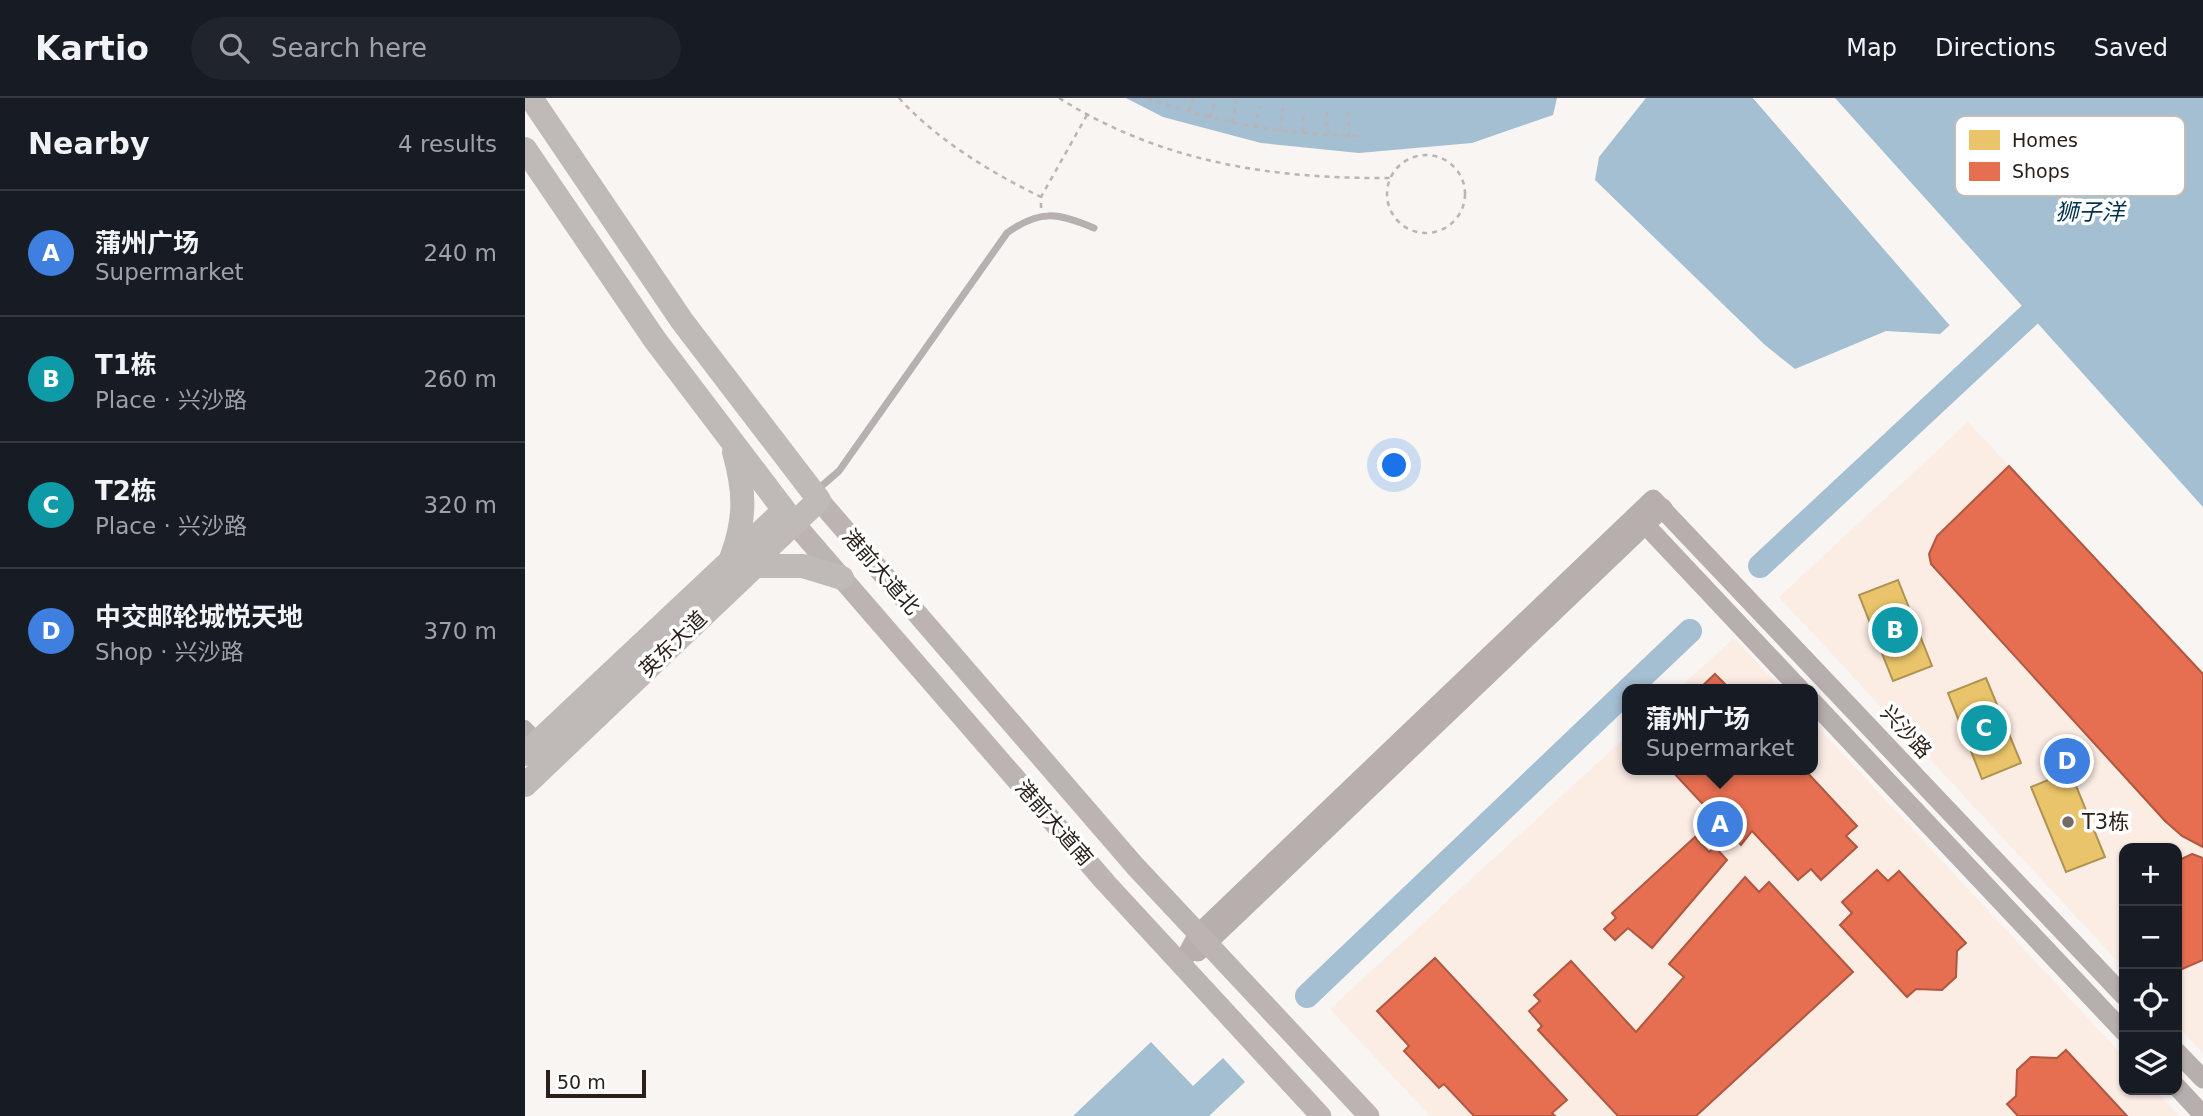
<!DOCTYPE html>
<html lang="en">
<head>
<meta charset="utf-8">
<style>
  :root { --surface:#171b24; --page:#20242c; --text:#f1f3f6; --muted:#9ea1a6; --line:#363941; --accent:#736b65 }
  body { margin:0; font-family:"DejaVu Sans","Noto Sans SC",sans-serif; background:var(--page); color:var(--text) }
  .controls { position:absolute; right:21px; bottom:21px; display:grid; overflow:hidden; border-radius:14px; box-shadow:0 2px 5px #0004 }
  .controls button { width:63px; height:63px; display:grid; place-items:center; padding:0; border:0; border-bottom:2px solid var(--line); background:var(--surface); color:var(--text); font:35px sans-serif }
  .scale { position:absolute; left:21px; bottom:18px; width:100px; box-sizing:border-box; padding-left:7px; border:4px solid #2b2019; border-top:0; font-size:19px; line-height:24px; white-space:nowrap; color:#2b2019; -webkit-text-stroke:5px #fff; paint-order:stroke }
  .you { position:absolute; left:870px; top:368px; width:24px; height:24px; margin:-18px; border:5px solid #fff; border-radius:50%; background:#1a73e8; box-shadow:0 0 0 10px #1a73e833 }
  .badge { display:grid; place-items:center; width:46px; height:46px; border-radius:50%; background:var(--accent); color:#fff; font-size:23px; font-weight:700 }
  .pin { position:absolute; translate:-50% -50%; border:4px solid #fff; box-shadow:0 2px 7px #0006 }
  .popup { position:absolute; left:1097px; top:586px; width:196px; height:91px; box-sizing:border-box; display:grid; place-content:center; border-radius:14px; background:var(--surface); filter:drop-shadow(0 2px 5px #0005); font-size:23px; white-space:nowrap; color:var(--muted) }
  .popup b { font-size:26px; color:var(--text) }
  .popup::after { content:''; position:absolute; left:50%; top:100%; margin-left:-14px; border:14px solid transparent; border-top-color:var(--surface) }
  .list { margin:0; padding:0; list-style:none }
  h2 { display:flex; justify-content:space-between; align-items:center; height:91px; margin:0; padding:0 28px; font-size:30px }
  h2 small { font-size:23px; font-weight:400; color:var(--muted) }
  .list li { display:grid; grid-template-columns:46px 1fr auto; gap:21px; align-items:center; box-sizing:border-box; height:126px; padding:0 28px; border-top:2px solid var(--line) }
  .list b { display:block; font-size:26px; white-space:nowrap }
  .list p { margin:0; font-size:23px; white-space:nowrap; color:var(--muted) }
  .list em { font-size:23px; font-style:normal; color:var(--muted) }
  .icon { flex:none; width:38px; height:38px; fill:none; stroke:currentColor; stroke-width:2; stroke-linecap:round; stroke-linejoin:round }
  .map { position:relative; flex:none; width:1678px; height:1018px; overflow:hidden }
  header { display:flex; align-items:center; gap:42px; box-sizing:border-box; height:98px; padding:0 35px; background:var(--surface); border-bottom:2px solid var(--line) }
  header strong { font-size:33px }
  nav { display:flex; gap:38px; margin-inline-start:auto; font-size:24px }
  .search { width:490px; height:63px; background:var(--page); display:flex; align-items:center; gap:18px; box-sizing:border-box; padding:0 24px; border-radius:38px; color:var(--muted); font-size:26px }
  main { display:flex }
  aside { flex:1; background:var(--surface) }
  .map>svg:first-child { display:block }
</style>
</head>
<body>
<header>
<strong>Kartio</strong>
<div class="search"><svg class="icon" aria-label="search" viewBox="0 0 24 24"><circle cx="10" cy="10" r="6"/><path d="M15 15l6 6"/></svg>Search here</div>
<nav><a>Map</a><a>Directions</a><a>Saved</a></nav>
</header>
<main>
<aside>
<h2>Nearby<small>4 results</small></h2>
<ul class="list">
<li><span class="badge" style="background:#3f7fe0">A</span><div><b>蒲州广场</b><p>Supermarket</p></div><em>240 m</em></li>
<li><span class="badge" style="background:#0f9aa8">B</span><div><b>T1栋</b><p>Place · 兴沙路</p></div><em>260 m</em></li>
<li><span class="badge" style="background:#0f9aa8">C</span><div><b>T2栋</b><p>Place · 兴沙路</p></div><em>320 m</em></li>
<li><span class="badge" style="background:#3f7fe0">D</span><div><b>中交邮轮城悦天地</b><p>Shop · 兴沙路</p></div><em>370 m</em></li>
</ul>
</aside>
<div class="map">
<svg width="1678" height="1018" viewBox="0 0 1678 1018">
  <rect width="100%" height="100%" fill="#f8f5f3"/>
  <g fill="#fbece4">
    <path d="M1443,324L1678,576V955L1652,927V750H1599V870L1254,499Z"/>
    <path d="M1209,540L1257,591H1153Z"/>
    <path d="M1288,624L1599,959V992H1630L1654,1018H905L805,911L1102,638V672H1288Z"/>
  </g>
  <g fill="#a4bed2">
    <path d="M601,0H1032L1028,17L947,45L834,55L736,45L638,19Z"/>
    <path d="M1121,0H1228L1425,227L1415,236L1361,233L1270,271L1240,247L1070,82L1074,59Z"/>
    <path d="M1310,0H1678V409Z"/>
    <path d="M626,944L668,988L698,960L720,984L684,1018H548Z"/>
  </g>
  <path fill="#f8f5f3" d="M1228,0H1233L1428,225L1427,230Z"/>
  <g fill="#e9c46a" stroke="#b09352" stroke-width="2">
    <path d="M1373,482L1407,568L1368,583L1334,497Z"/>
    <path d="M1461,580L1496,665L1457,681L1423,595Z"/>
    <path d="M1545,673L1580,759L1541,774L1506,689Z"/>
  </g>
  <g fill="#e76f51" stroke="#af5740" stroke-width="2">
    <path d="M1484,368L1678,576V749L1657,738L1640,723L1406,466L1404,456L1412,438Z"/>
    <path d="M1190,576L1205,591H1174Z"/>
    <path d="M1146,672H1280L1332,728L1321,738L1332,749L1296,782L1286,771L1273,782L1227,733L1216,747Z"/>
    <path d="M1170,739L1184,754L1190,749L1202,762L1127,850L1103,830L1090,842L1079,831L1091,820L1087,815Z"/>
    <path d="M1667,756L1678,760V862L1655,872L1652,871V763Z"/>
    <path d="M1352,772L1363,783L1374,773L1441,845L1432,853L1431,879L1417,892L1391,891L1382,899L1315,827L1327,815L1317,804Z"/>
    <path d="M1220,779L1234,794L1244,784L1328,874L1171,1018H1093L1013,932L1017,928L1004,913L1015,903L1009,897L1046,863L1111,934L1159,879L1144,866Z"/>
    <path d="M910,860L1042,1002L1027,1015L1030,1018H949L919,986L914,990L879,953L884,948L852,913Z"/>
    <path d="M1541,952L1602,1018H1493L1482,1006L1491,998L1492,972L1506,959L1532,960Z"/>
  </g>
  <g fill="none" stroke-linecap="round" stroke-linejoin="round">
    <g stroke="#a4bed2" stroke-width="24">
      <path d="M1235,468L1529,194"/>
      <path d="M1104,591L1165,533"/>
      <path d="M782,898L1102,593"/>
    </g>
    <g stroke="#bab4b4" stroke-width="2.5" stroke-dasharray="5 5" stroke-linecap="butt">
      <path d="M374,0C412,42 465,74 516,99"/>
      <path d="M534,0C636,64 746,81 865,80"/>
      <path d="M622,0C692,25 761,37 836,38"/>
      <path d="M664,13L668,0"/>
      <path d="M802,14L803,37"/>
      <path d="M823,14L824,38"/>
      <path d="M685,20L691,0"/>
      <path d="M707,25L712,2"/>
      <path d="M730,30L735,8"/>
      <path d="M755,33L758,10"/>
      <path d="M778,34L779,13"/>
      <circle cx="901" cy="96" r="39"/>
      <path d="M516,110V99L562,17"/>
    </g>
    <path stroke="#b7b0b0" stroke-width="7" d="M292,392L314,373L482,135C515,111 533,115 569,130"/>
    <path stroke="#b7b0b0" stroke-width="14" d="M0,629L18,648"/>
    <g stroke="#b7afae" stroke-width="19">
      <path d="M1112,418L1275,591"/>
      <path d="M1288,604L1599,934"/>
      <path d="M673,854L1138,410"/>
      <path d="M656,867L673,836L1128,401L1599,898"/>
      <path d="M1652,954L1678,981"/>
      <path d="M1652,989L1678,1017"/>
    </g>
    <g stroke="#bbb4b2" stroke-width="21">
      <path d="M294,402L610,768L844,1018"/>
      <path d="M269,425L581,785L796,1018"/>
    </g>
    <g stroke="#bfb9b7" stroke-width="24">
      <path d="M0,51L130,242L269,425"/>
      <path d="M207,458C221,420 220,393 209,354"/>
      <path d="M230,468H278L317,480"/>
      <path d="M0,656L254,417"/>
      <path d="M0,687L230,468L246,447L294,402L157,223L6,0"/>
    </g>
  </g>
  <circle fill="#736b65" stroke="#fff" stroke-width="2.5" cx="1543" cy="724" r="7"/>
  <g text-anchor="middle" stroke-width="7" stroke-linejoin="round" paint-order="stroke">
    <g font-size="21" fill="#2b2019" stroke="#fff">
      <text transform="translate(356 474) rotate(49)" y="7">港前大道北</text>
      <text transform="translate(148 546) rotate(-44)" y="7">英东大道</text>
      <text transform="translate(1381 634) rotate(47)" y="7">兴沙路</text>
      <text transform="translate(529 725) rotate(49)" y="7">港前大道南</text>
    </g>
    <g font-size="21" fill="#2b2019" stroke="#fff" text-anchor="start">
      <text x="1557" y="731">T3栋</text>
    </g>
    <g font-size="23" font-style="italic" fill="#00314f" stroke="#fff">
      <text x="1565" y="122">狮子洋</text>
    </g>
  </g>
  <rect x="1430" y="18" width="230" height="80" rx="10" fill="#fff" stroke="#bfbcba" stroke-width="2"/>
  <rect x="1444" y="32" width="31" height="20" fill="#e9c46a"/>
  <rect x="1444" y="64" width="31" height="19" fill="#e76f51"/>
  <g font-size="19" fill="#2b2019">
    <text x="1487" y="49">Homes</text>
    <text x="1487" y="80">Shops</text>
  </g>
</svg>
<div class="controls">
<button>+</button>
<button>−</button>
<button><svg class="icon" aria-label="locate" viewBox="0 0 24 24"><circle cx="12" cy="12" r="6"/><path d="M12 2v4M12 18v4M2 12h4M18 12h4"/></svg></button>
<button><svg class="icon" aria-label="layers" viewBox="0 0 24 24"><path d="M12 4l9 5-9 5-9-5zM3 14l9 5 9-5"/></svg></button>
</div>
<div class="scale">50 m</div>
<div class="you"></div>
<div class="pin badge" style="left:1195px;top:726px;background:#3f7fe0">A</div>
<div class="popup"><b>蒲州广场</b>Supermarket</div>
<div class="pin badge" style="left:1370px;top:532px;background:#0f9aa8">B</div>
<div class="pin badge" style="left:1459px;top:630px;background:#0f9aa8">C</div>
<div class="pin badge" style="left:1542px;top:663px;background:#3f7fe0">D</div>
</div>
</main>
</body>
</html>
